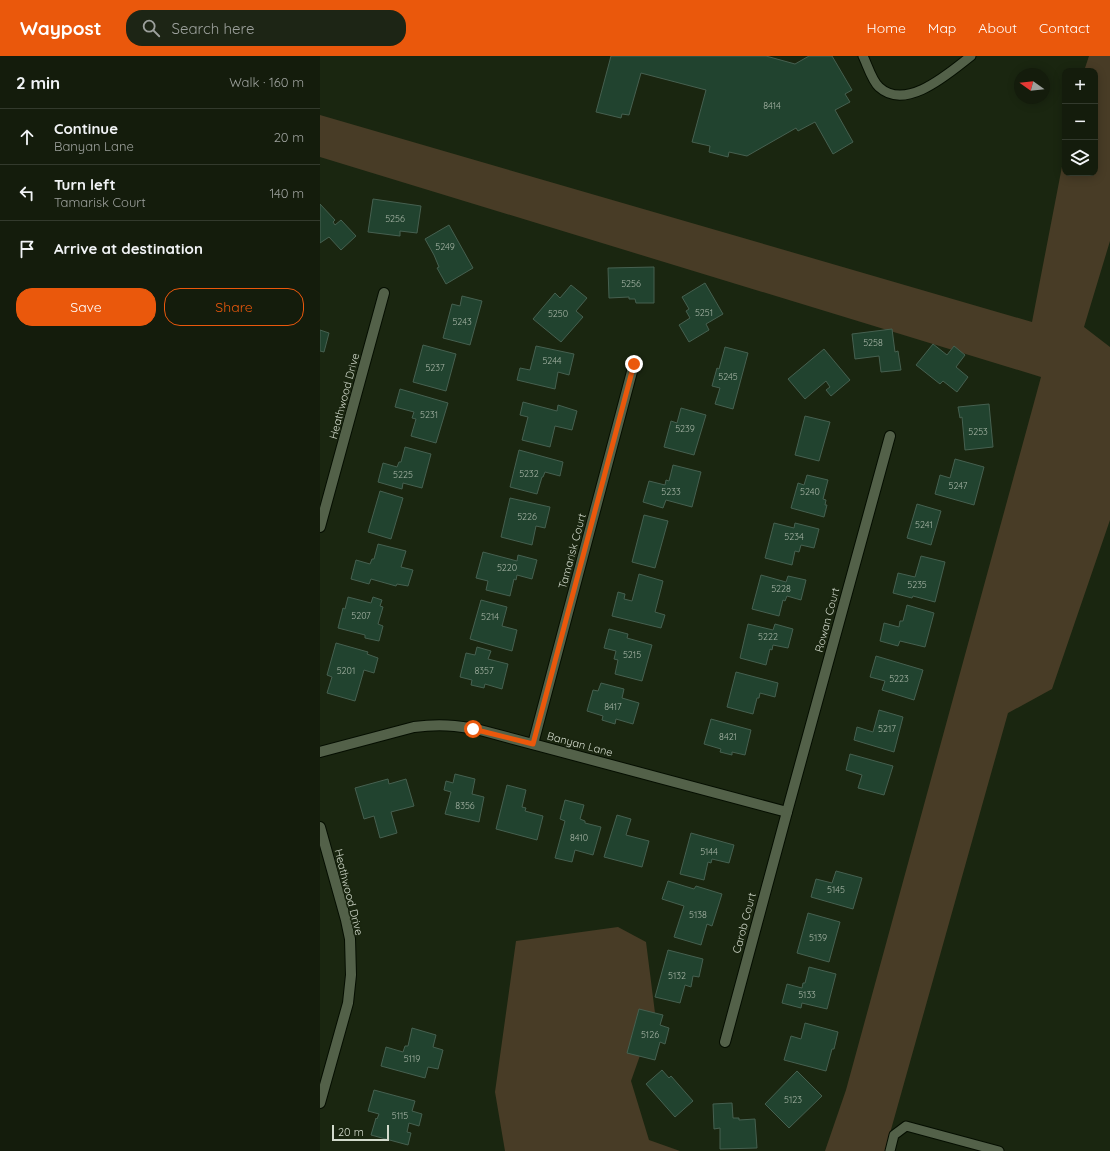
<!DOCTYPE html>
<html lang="en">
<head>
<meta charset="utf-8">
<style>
  :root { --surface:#141c0c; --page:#1d2515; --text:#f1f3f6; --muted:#9da19d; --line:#333a2d; --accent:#ea580c }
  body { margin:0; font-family:Quicksand,sans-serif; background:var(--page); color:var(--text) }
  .controls { position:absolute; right:12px; top:12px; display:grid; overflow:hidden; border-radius:8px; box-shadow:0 2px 10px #0003 }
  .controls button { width:36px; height:36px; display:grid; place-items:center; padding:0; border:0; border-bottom:1px solid var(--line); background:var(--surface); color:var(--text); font:20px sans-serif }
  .compass { position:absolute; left:694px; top:12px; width:36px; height:36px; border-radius:50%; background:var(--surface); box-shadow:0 2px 10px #0003; rotate:285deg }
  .scale { position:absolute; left:12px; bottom:10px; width:57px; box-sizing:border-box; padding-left:4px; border:2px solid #d2dacc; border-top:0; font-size:11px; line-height:14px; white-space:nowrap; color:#d2dacc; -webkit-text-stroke:3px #1a2610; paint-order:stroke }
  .stop { position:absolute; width:12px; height:12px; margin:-9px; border:3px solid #ea580c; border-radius:50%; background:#fff }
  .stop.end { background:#ea580c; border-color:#fff; box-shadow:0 1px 4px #0008 }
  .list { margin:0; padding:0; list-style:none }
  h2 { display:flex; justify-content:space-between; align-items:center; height:52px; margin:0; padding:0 16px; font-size:17px }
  h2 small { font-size:13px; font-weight:400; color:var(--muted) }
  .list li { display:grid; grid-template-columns:26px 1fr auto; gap:12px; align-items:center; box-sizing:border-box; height:56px; padding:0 16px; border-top:1px solid var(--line) }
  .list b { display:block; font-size:15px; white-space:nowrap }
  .list p { margin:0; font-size:13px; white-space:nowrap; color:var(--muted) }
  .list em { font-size:13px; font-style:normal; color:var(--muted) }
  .actions { display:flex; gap:8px; padding:12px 16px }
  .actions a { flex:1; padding:9px 0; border:1px solid var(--accent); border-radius:16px; text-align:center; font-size:14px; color:var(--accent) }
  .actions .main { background:var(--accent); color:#fff }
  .icon { flex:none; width:22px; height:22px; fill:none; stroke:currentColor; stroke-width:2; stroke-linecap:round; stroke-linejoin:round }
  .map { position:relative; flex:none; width:790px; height:1095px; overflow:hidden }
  header { display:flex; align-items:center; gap:24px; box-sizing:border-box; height:56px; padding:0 20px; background:var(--accent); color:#fff }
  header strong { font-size:19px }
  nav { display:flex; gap:22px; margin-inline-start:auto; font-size:14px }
  .search { width:280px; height:36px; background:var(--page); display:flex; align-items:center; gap:10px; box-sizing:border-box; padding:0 14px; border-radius:16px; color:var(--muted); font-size:15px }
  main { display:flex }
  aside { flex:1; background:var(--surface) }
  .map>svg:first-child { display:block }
</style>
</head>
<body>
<header>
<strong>Waypost</strong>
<div class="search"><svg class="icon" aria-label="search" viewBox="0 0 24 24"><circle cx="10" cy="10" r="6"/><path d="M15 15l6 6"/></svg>Search here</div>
<nav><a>Home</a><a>Map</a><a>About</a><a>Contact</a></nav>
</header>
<main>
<aside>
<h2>2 min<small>Walk · 160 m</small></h2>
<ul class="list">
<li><svg class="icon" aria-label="ahead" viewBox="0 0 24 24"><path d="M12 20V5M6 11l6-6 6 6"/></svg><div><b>Continue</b><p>Banyan Lane</p></div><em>20 m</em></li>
<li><svg class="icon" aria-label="left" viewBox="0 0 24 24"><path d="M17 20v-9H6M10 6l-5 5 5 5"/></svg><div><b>Turn left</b><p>Tamarisk Court</p></div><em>140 m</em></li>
<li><svg class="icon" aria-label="arrive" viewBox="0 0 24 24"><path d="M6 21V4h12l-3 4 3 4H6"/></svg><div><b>Arrive at destination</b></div></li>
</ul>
<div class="actions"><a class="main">Save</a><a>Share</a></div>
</aside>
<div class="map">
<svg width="790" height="1095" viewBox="0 0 790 1095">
  <rect width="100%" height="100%" fill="#1a2610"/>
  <g fill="#483c26">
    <path d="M769,0H790V185L764,271L790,291V464L732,633L688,657L565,1095H505L526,1034L721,321L0,101V59L712,266L745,95V117H775V15H764Z"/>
    <path d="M298,871L326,886L335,957L311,1025L329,1084L360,1095H185L175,1036L196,885Z"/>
  </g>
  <g fill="#21432f" stroke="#466050">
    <path d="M291,0H446L475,8L489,0H512L532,34L525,38L530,46L515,54L533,86L513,98L495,66L478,75L476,72L427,100L409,96L408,101L389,96L390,90L372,86L386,34L321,17L309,59L302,58L301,62L276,56Z"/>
    <path d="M53,143L101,150L97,177L80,175V180L48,176Z"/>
    <path d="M0,148L15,164L13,166L15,169L21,164L36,180L21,194L9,181L0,187Z"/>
    <path d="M129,169L153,212L126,228L117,212L119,211L114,199L105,183Z"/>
    <path d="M334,211V247H316L315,243H309V241L289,242L288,212Z"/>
    <path d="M385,227L403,258L386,268L389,274L369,286L359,269L370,262L366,255L369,253L362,241Z"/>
    <path d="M251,229L267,242L256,255L263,261L241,286L213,263L235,237L240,242Z"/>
    <path d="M142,240L162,245L150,289L123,282L132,248L140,250Z"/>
    <path d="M572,273L575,296L578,295L581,314L561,316L559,300L535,303L532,278Z"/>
    <path d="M0,274L9,277L4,296L0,295Z"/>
    <path d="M613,288L627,299L634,290L645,299L636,311L648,321L637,336L623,325L620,328L596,309Z"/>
    <path d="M103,289L136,298L126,335L93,326Z"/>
    <path d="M216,290L254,298L249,319L238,316L235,333L197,324L200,312L210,314Z"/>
    <path d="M405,291L428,297L413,353L395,348L400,332L392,330L397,312L399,313Z"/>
    <path d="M504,293L530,324L511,340L506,334L510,331L506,325L485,343L468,323Z"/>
    <path d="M80,333L128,347L116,387L91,380L96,363L92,362L94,356L75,351Z"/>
    <path d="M203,346L237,355L238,349L257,355L252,374L235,370L230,391L202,384L208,361L200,359Z"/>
    <path d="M669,348L673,391L645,394L642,361L640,362L638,351Z"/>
    <path d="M361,352L386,359L374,399L344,391L351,365L357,367Z"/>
    <path d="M485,360L510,366L499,405L475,399Z"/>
    <path d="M85,391L111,398L102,432L83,427L82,433L58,426L63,407L77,411L79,406H81Z"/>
    <path d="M199,394L243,406L240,420L225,416L223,421H222L217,438L190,431Z"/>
    <path d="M635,403L664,411L654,449L615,438L620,419L630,422Z"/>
    <path d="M353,409L381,416L372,451L346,444L343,452L323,446L329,425L345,429L346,424L349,425Z"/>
    <path d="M487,419L508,424L503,443L506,444L505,449H507L504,461L471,452L478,427L484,429Z"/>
    <path d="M60,435L83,442L71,483L48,476Z"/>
    <path d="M190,442L230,451L225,472L216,470L212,489L181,481Z"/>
    <path d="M597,448L621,455L611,489L587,482Z"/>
    <path d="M324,459L348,465L335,512L312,506Z"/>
    <path d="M454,467L474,472L475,467L499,473L494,492L481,489L479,496L475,495L472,509L445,502Z"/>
    <path d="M58,488L86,495L81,511L93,514L88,530L77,528L76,530L51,523L49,528L31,523L36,504L50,508L52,503H54Z"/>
    <path d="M163,496L197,505L198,499L217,504L212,523L197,519L196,524L194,523L190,540L166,534L168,525L156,522Z"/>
    <path d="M601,500L625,506L615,546L593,540L592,542L573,537L578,517L595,521Z"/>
    <path d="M319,518L343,525L335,556L345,559L341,572L292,560L298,536L305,538L304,543L312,545Z"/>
    <path d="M441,519L466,526L468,520L486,524L481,544L467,540L465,545L463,544L459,560L432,553Z"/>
    <path d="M28,541L51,547L53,541L62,544L60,550L63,551L58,568L63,570L59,585L45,582V579L18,572L23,552L25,553Z"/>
    <path d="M161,544L187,551L182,570L197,574L192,595L150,583Z"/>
    <path d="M587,549L614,557L605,591L580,585L578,590L560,585L564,567L579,571L580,565H583Z"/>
    <path d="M428,568L453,574L455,568L473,573L468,592L453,589L452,594L450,593L446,609L420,602Z"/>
    <path d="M289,573L308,578L307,582L332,589L322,625L295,618L298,604L294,603L296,595L284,592Z"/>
    <path d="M16,587L48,596L47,598L58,602L54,617L44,614L35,645L7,637L12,621L7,619Z"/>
    <path d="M157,591L171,595L168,603L188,608L182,633L165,628L164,632L151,629L152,624L140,621L146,597L155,599Z"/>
    <path d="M556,600L603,614L594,644L562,634L565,625L550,621Z"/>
    <path d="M416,616L458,627L455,641L440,637L439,642H437L433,658L407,651Z"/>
    <path d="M281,627L304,633L302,642L319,647L313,668L296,663L295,668L282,664L283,660L267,655L273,634L278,635Z"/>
    <path d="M559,654L583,661L574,696L534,684L537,671L553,676Z"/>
    <path d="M391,663L431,674L425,699L412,696V699L400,696L401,693L384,688Z"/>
    <path d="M530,698L573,710L564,739L538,732L542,719L526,714Z"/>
    <path d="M135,718L155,723L152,738L164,741L159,766L125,758L131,736L124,734L126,725L133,727Z"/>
    <path d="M68,723L69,728L86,723L94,750L71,756L77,777L60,782L54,760L44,763L35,732Z"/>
    <path d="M187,729L206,734L202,751L206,752L205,755L223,760L217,784L176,773Z"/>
    <path d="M245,744L264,749L260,763L265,765V767L281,771L273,799L255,794L252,806L235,802L245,765L240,763Z"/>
    <path d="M297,759L311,763L306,779L329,785L322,811L284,801Z"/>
    <path d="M371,777L414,789L409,807L392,803L391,807L388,806L384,824L360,818Z"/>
    <path d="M516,815L542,822L533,853L491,841L496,823L512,827Z"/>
    <path d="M348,825L374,833L376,830L402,838L392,870L387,868L381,889L354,881L364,850L342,843Z"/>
    <path d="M488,857L520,866L509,906L477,897Z"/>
    <path d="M348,894L383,903L379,921L373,920L371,931L365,929L360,947L335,941Z"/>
    <path d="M489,911L516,918L507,953L482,947L481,952L462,947L467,928L482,932L483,927H485Z"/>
    <path d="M319,953L343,959L340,969L349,972L345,988L340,986L335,1004L307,997Z"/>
    <path d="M485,967L518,976L514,993H512L506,1015L464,1004L471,980L481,983Z"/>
    <path d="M92,972L116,979L113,991L123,994L118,1013L108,1011L105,1022L61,1010L66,991L83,996L85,990H88Z"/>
    <path d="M342,1014L349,1022L351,1020L373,1045L355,1061L326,1028Z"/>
    <path d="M477,1015L502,1040L469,1072L445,1048Z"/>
    <path d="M54,1034L95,1045L92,1055L102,1058L99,1070L89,1067L87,1076L91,1077L88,1089L51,1079L56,1062L57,1063L59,1058L48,1055Z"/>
    <path d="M412,1047L413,1062H419V1064L435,1063L437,1092L400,1093V1072L394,1073L393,1048Z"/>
  </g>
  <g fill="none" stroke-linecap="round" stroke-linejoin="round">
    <g stroke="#050e00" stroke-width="11">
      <g id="lane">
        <path d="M543,0C547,8 552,25 559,31C586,56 629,17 651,0"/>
        <path d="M570,1095L574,1079L586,1070L679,1095"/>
      </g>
    </g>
    <g stroke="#050e00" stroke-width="12">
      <g id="street">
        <path d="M0,471L64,237"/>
        <path d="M213,688L314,308"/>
        <path d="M0,696L94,671C118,668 136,669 160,674L467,756"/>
        <path d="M0,771L26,864L30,883L31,919L28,947L0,1047"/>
        <path d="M405,986L467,756L570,380"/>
      </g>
    </g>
    <use href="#lane" stroke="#536149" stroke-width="9"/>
    <use href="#street" stroke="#536149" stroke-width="10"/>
  </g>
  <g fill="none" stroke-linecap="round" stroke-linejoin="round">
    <path stroke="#ea580c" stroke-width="5" d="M153,673L213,688L314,308"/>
  </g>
  <g text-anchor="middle" stroke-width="3.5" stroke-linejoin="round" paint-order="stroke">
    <g font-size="9" fill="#a6b4a5">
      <text x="452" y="53">8414</text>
      <text x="75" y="166">5256</text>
      <text x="125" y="194">5249</text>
      <text x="311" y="231">5256</text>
      <text x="384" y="260">5251</text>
      <text x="238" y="261">5250</text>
      <text x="142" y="269">5243</text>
      <text x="553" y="290">5258</text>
      <text x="232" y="308">5244</text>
      <text x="115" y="315">5237</text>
      <text x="408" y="324">5245</text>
      <text x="109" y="362">5231</text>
      <text x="365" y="376">5239</text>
      <text x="658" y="379">5253</text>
      <text x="209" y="421">5232</text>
      <text x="83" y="422">5225</text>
      <text x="638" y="433">5247</text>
      <text x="351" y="439">5233</text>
      <text x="490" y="439">5240</text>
      <text x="207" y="464">5226</text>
      <text x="604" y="472">5241</text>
      <text x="474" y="484">5234</text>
      <text x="187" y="515">5220</text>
      <text x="597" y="532">5235</text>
      <text x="461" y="536">5228</text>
      <text x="41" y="563">5207</text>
      <text x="170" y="564">5214</text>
      <text x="448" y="584">5222</text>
      <text x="312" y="602">5215</text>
      <text x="26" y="618">5201</text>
      <text x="164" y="618">8357</text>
      <text x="579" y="626">5223</text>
      <text x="293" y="654">8417</text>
      <text x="567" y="676">5217</text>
      <text x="408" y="684">8421</text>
      <text x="145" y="753">8356</text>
      <text x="259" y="785">8410</text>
      <text x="389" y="799">5144</text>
      <text x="516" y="837">5145</text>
      <text x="378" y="862">5138</text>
      <text x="498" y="885">5139</text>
      <text x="357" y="923">5132</text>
      <text x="487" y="942">5133</text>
      <text x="330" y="982">5126</text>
      <text x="92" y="1006">5119</text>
      <text x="473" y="1047">5123</text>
      <text x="80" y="1063">5115</text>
    </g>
    <g font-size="11" fill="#d2dacc" stroke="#1a2610">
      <text transform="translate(24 340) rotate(-75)" y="4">Heathwood Drive</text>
      <text transform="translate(252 495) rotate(-75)" y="4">Tamarisk Court</text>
      <text transform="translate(507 564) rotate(-75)" y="4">Rowan Court</text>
      <text transform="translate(260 688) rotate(15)" y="4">Banyan Lane</text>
      <text transform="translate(29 836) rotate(76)" y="4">Heathwood Drive</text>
      <text transform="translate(424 867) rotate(-75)" y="4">Carob Court</text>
    </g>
  </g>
</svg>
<div class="controls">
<button>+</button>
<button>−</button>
<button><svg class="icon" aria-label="layers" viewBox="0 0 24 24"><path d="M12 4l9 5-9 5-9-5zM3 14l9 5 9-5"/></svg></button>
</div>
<svg class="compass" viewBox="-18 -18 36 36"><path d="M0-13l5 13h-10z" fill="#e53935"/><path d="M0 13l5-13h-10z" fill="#9da19d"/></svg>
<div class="scale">20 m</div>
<div class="stop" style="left:153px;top:673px"></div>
<div class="stop end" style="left:314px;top:308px"></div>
</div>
</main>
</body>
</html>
